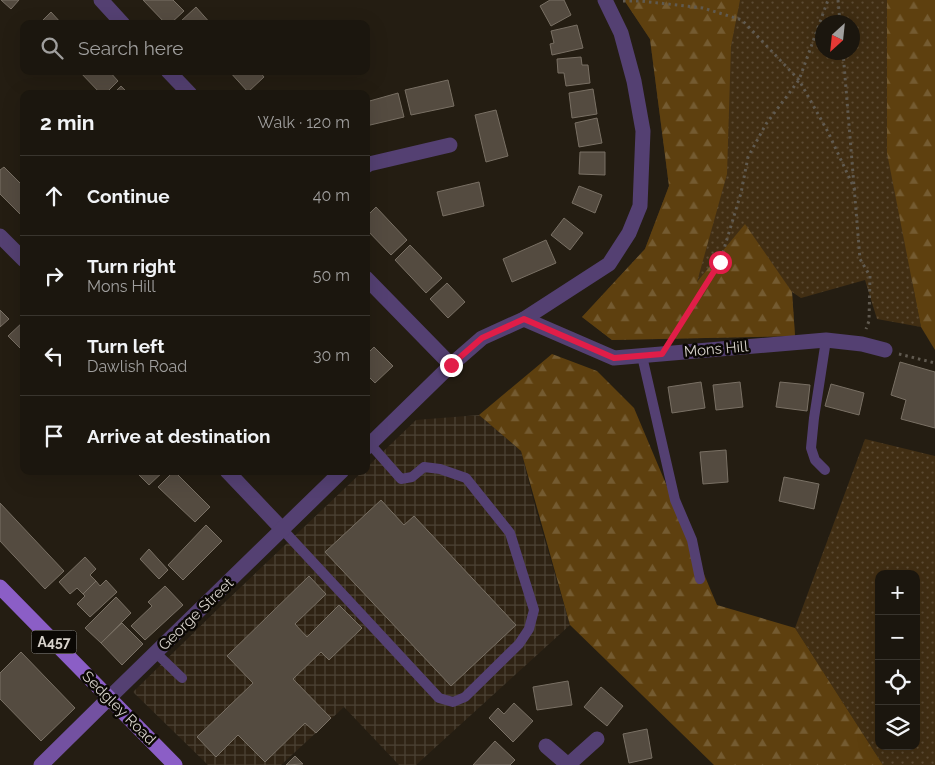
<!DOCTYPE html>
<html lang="en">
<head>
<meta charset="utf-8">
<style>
  :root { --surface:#1b160e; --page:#28231c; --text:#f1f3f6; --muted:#a09f9e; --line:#39352e }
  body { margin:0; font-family:Raleway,sans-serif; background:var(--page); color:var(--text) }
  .controls { position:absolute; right:15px; bottom:15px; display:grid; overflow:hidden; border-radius:10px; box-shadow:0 5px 20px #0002 }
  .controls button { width:45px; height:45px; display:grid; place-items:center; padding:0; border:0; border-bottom:1px solid var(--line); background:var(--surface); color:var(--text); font:25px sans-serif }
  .compass { position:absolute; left:815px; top:15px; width:45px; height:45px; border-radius:50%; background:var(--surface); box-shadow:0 5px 20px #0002; rotate:207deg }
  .stop { position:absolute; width:15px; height:15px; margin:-11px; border:4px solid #e11d48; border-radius:50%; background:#fff }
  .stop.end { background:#e11d48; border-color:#fff; box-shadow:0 1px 5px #0008 }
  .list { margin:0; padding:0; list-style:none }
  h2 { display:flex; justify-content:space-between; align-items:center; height:65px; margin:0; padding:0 20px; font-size:21px }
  h2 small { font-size:16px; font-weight:400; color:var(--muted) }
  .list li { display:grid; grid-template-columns:32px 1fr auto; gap:15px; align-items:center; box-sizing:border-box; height:80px; padding:0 20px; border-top:1px solid var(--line) }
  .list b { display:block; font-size:19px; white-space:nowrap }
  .list p { margin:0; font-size:16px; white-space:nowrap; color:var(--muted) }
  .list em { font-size:16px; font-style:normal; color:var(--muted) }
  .icon { flex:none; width:28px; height:28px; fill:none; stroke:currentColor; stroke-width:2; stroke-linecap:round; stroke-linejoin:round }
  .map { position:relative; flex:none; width:935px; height:765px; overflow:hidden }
  .search { position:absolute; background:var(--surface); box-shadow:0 5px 20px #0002; left:20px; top:20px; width:350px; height:55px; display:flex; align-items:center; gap:12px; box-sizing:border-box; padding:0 18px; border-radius:10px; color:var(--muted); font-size:19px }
  .panel { position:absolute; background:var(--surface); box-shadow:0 5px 20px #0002; left:20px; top:90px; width:350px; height:385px; border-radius:10px }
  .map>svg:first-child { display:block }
</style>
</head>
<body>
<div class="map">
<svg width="935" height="765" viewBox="0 0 935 765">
  <defs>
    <pattern id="industrial-grid" width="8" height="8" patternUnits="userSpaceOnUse" patternTransform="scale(1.25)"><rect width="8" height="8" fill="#2f2314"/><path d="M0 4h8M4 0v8" fill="none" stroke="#4c4235"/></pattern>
    <pattern id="green-dots" width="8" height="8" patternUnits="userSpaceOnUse" patternTransform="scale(1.25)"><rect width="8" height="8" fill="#412e13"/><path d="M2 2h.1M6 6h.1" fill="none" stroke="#5c4b34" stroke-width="1.8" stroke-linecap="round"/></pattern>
    <pattern id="forest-firs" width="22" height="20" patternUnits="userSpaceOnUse" patternTransform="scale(1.25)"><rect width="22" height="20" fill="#5e400f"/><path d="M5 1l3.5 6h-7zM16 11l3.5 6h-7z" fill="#745b31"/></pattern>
  </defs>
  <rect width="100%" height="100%" fill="#241d12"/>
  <path fill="url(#industrial-grid)" d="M479,415L521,451L536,510L570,625L416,765H399L344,707L281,765H208L133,692L223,604L363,471H366V468L416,420Z"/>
  <g fill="url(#green-dots)" fill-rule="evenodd">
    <path d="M624,0H935V282L912,281L921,327L877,319L865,280L801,298L792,292L795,336L612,340L582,317L645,249L669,186L650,39ZM822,22H852V52H822Z"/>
    <path d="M865,439L935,456V765H883L795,628ZM879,574H916V746H879Z"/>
  </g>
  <g fill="url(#forest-firs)">
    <path d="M624,0H740L731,46L727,174L697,282L745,224L792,292L795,336L612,340L582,317L645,249L669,186L650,39Z"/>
    <path d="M887,0H935V350L921,327L887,153Z"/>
    <path d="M552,354L597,371L634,408L717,605L795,628L883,765H714L570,625L521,451L479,415Z"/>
  </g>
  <g fill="#544b40" stroke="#797064">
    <path d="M1,0H19L11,9Z"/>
    <path d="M143,0H173L184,11L170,24H166Z"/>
    <path d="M550,0H564L571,15L551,26L540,6Z"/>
    <path d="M196,7L211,24H181L180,22Z"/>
    <path d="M51,12L62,24H39Z"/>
    <path d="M577,25L583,48L552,55L550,44L554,43L551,31Z"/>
    <path d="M581,57L582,65H588L590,83L566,86L564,73H558L557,59Z"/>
    <path d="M79,71H109L118,81L105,94H101Z"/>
    <path d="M229,71H259L264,77L248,92Z"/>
    <path d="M448,80L454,106L411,115L405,90Z"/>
    <path d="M121,86L129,94H113Z"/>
    <path d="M593,89L597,114L572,118L569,93Z"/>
    <path d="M398,93L404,117L366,126V102Z"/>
    <path d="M496,110L508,156L486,162L475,115Z"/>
    <path d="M597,118L602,143L579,147L575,123Z"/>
    <path d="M580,152H605V175L579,174Z"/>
    <path d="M4,167L24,187V210L20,214L0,194V170Z"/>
    <path d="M479,182L484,206L443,216L437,192Z"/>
    <path d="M579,186L602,195L595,213L572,203Z"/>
    <path d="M376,207L407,240L391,255L366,229V217Z"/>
    <path d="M564,218L583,233L570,250L551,235Z"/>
    <path d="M546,240L556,263L512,282L503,259Z"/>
    <path d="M410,245L442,278L426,293L395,260Z"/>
    <path d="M447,283L465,302L448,318L430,299Z"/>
    <path d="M0,310L9,319L0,327Z"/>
    <path d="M24,321V352L8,336Z"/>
    <path d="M374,347L393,366L375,383L366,374V355Z"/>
    <path d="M900,362L935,372V428L901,419L906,400L891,395Z"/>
    <path d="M701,382L705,408L672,413L668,387Z"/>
    <path d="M740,382L743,407L716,410L713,385Z"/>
    <path d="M780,382L810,385L807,411L776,407Z"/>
    <path d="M831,384L864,393L859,415L825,406Z"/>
    <path d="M726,450L728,482L703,484L700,452Z"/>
    <path d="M135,471H164L149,485Z"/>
    <path d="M174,471L210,507L195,522L158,487Z"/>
    <path d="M784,477L819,484L814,509L779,501Z"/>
    <path d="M381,500L404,525L414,516L516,625L451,686L325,552Z"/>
    <path d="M0,503L64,571L45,589L0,541Z"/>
    <path d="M206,525L222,541L183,580L168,565Z"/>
    <path d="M149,549L168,570L159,579L140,559Z"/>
    <path d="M85,557L96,569L90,575L96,581L83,594L77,588L70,594L59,582Z"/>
    <path d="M309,576L326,594L295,624L307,637L339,605L362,628L329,660L321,652L293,679L331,718L316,733L305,723L265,762L238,735L216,757L197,737L253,683L227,656Z"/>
    <path d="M106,580L117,592L90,617L77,604L85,596L83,594L96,581L100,586Z"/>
    <path d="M165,586L183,605L145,640L131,626L152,606L148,602Z"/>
    <path d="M116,597L131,613L101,643L85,628Z"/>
    <path d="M122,623L143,644L122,665L101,643Z"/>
    <path d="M21,652L75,708L41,741L0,699V673Z"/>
    <path d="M568,681L572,705L537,710L533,687Z"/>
    <path d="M601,687L623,706L607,726L584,707Z"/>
    <path d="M514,703L533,721L513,742L489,718L498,708L504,714Z"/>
    <path d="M647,729L652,758L629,763L623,734Z"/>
    <path d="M495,741L515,760L510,765H473Z"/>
    <path d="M295,756L303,764L286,765Z"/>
  </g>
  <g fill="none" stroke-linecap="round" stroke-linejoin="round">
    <g stroke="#605a50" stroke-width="3" stroke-dasharray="2.5 4" stroke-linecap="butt">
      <path d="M838,0L840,22"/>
      <path d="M623,1H641L703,8L742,20L799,80L828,132L855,190"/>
      <path d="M843,52L860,259L870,276L869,321L866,329"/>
      <path d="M674,337L720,262L741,193L748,157L766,124L799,80L828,0"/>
      <path d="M899,354L935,363"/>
    </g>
    <g stroke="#544072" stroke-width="10">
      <path d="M642,356L675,500L692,540L700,579"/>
      <path d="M825,470L815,460L811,448L814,418L826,340"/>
      <path d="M283,530L439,698L453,702L465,697L519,644L529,629L534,610L510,533L466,478L440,469L424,467L412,477L401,479L370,444"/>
      <path d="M156,653L182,678"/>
    </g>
    <g stroke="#544072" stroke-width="15">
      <path d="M101,0L123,24"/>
      <path d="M168,71L190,94"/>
      <path d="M366,166L369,164L450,145"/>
      <path d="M0,236L24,260"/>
      <path d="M366,278L451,365"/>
      <path d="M524,319L614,358L826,340L862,344L885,350"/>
      <path d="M366,448L451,365L482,338L524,319L609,264L629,233L640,206L643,131L634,81L621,33L605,0"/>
      <path d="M227,471L283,530"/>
      <path d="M109,698L342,471"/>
      <path d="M546,746L568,765"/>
      <path d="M568,765L597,739"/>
    </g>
    <path stroke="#7351a1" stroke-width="15" d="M41,765L109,698"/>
    <path stroke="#8b5ec6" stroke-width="15" d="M0,587L175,765"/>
  </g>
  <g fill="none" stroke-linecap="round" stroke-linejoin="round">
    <path stroke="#e11d48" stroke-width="6" d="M451,365L482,338L524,319L614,358L662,354L720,262"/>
  </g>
  <g text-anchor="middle" stroke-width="5" stroke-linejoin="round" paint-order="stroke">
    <rect fill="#0b0804" stroke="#9a9690" stroke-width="1" x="31.5" y="630.5" width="45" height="23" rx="4"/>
    <g font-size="14" font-weight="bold" fill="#d8d3cc">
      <text x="54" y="647">A457</text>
    </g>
    <g font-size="15" fill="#d8d3cc" stroke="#0b0804">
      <text transform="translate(716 349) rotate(-5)" y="5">Mons Hill</text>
      <text transform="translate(196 614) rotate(-44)" y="5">George Street</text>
      <text transform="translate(119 708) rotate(45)" y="5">Sedgley Road</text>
    </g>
  </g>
</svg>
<div class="controls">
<button>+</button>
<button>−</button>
<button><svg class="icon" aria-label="locate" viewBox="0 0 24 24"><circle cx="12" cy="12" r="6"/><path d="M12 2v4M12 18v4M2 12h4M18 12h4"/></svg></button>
<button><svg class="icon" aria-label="layers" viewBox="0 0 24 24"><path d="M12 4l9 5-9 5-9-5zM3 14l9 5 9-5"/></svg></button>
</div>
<svg class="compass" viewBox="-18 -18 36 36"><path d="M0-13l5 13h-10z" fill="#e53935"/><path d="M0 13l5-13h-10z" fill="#a09f9e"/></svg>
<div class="stop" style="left:720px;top:262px"></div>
<div class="stop end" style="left:451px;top:365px"></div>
<div class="search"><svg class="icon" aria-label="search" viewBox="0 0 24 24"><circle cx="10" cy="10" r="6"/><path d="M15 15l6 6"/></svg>Search here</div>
<section class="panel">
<h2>2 min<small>Walk · 120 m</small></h2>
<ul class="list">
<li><svg class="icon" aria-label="ahead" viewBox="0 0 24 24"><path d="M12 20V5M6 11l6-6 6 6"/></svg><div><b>Continue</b></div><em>40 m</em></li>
<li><svg class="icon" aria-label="right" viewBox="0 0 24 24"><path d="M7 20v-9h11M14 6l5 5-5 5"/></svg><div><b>Turn right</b><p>Mons Hill</p></div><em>50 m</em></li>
<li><svg class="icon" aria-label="left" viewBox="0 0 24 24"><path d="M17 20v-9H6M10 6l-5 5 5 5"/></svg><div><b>Turn left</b><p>Dawlish Road</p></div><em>30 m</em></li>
<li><svg class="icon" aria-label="arrive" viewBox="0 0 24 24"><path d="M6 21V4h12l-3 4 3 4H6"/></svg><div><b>Arrive at destination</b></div></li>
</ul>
</section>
</div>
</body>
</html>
